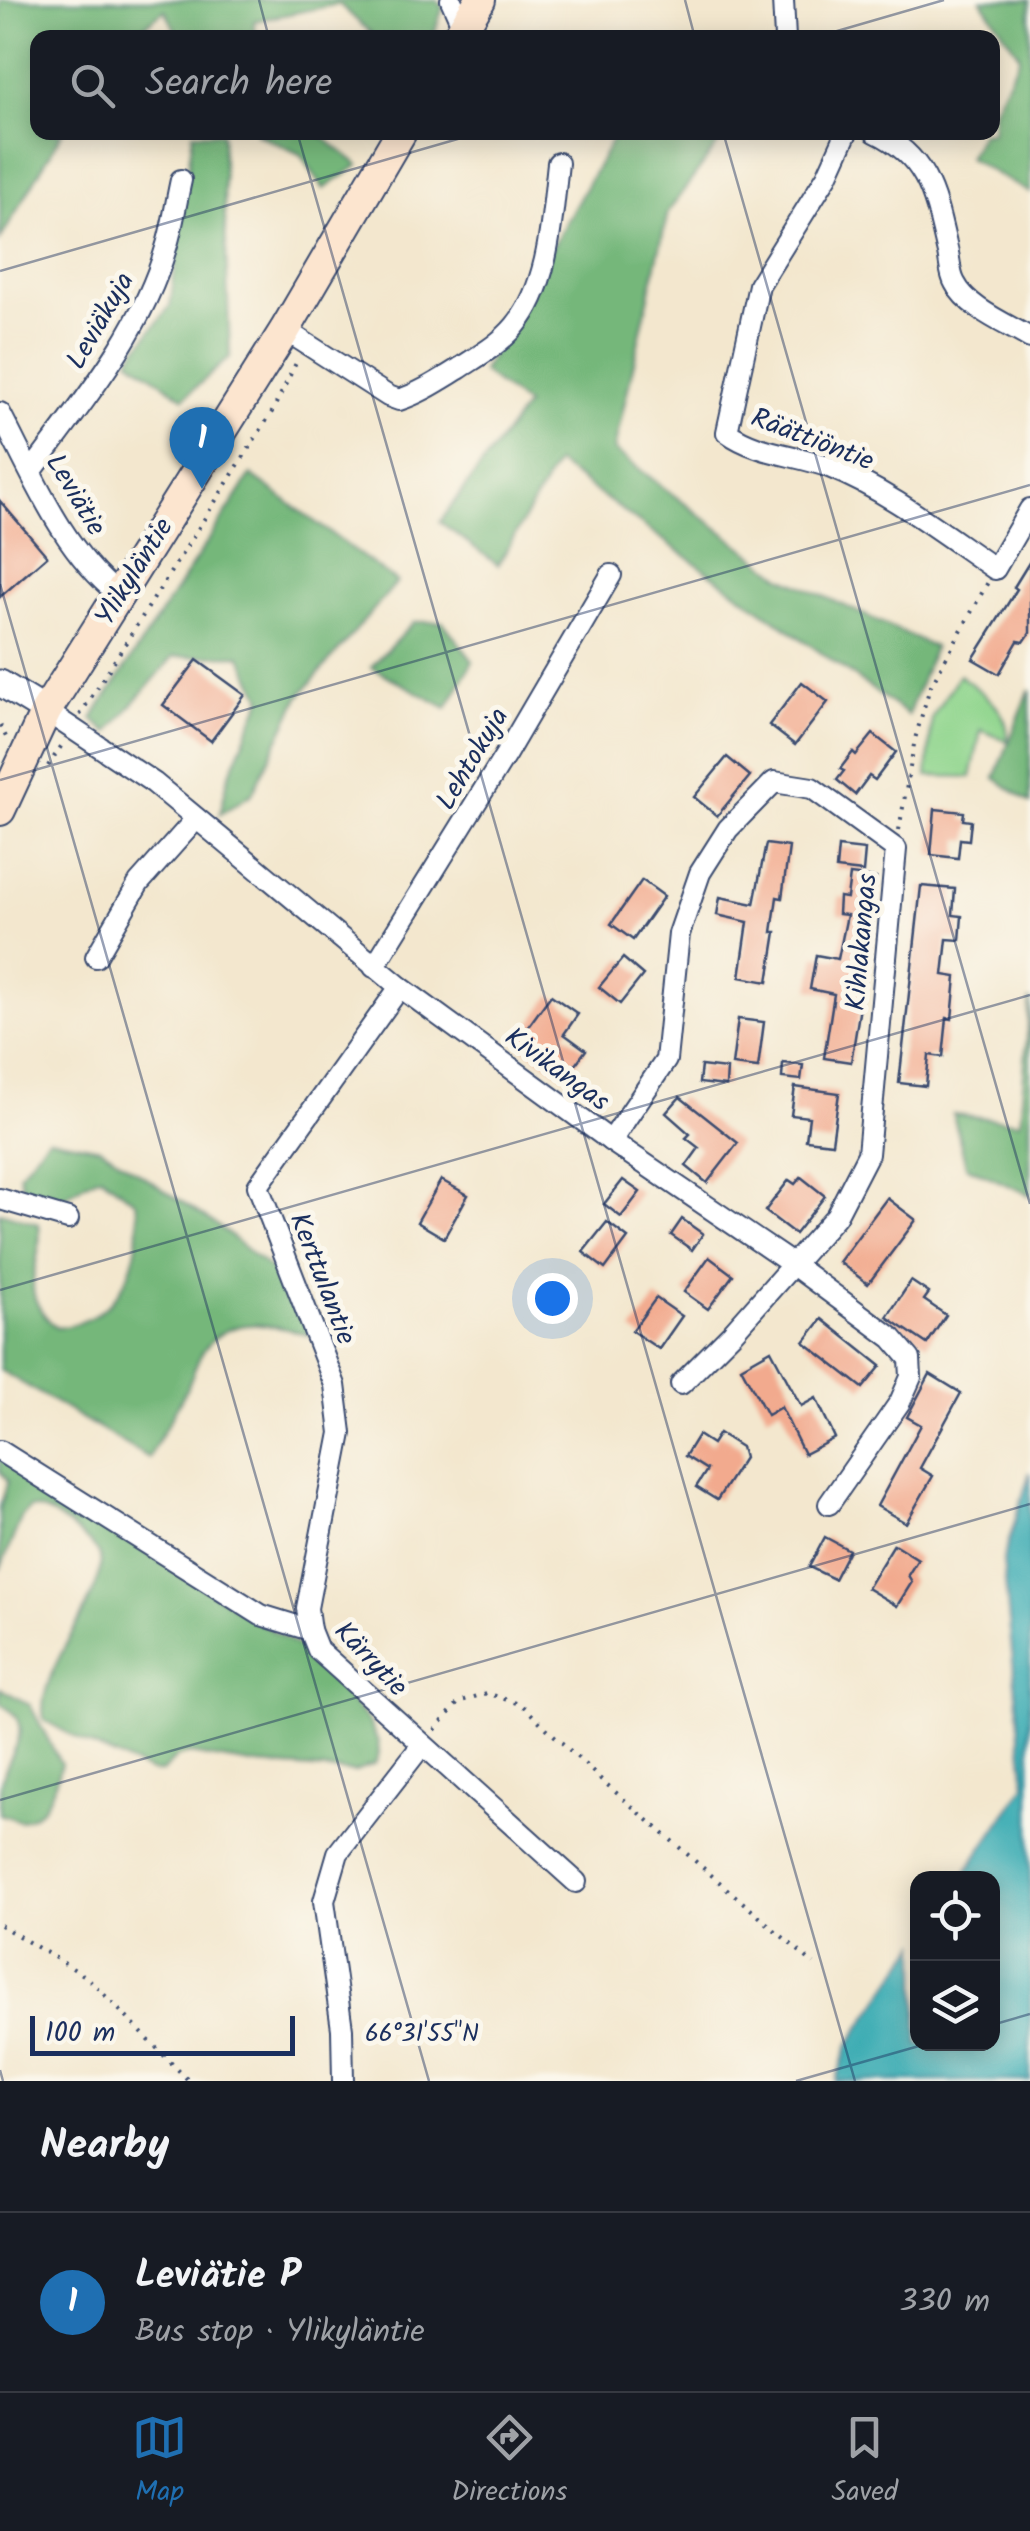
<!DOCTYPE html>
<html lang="en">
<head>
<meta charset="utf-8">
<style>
  :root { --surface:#171b24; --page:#20242c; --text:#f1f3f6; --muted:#9ea1a6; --line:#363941; --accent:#1f6fb2 }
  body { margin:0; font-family:Kalam,sans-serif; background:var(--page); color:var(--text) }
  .controls { position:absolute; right:30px; bottom:30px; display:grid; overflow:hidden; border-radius:20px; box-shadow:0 5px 25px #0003 }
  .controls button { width:90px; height:90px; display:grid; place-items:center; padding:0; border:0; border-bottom:2px solid var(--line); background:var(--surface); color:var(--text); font:50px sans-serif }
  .scale { position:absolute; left:30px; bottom:25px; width:265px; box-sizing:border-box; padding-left:10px; border:5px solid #1b2f5e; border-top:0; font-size:28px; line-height:35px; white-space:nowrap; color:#1b2f5e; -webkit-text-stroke:8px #fbf7ec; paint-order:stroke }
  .you { position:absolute; left:552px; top:1298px; width:35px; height:35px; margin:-25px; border:8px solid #fff; border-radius:50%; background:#1a73e8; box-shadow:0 0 0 15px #1a73e833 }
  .badge { display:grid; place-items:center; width:65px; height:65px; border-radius:50%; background:var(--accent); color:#fff; font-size:32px; font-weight:700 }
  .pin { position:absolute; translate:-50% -82px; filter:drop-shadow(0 2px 5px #0008) }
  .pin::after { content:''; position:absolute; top:52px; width:35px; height:30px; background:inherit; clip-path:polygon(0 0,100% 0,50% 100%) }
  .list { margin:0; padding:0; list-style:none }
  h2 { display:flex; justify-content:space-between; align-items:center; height:130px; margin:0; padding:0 40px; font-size:42px }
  h2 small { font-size:32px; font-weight:400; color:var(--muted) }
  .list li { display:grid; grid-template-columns:65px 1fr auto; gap:30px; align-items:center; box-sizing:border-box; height:180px; padding:0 40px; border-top:2px solid var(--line) }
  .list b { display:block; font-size:38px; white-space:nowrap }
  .list p { margin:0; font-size:32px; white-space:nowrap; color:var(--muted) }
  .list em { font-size:32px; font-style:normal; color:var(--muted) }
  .icon { flex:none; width:55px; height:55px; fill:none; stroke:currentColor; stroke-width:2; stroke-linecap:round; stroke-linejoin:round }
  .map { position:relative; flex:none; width:1030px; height:2081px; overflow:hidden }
  .search { position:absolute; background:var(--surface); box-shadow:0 5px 25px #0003; left:30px; right:30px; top:30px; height:110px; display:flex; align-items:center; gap:25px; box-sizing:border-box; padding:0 35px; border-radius:20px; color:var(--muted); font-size:38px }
  .sheet { height:310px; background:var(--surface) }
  nav { display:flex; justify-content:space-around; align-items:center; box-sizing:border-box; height:140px; border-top:2px solid var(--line); background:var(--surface); font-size:28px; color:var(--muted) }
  nav a { display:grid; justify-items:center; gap:5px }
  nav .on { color:var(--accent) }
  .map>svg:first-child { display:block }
</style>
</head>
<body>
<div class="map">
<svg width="1030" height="2081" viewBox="0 0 1030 2081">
  <rect width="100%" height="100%" fill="#fbf7ec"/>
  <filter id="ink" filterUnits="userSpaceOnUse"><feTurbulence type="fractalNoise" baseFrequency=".01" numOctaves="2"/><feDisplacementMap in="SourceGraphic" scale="20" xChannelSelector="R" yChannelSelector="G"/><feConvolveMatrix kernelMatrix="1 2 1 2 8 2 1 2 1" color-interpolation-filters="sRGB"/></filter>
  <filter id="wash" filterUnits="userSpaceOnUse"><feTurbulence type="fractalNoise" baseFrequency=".0048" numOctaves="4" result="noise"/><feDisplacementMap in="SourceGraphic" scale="40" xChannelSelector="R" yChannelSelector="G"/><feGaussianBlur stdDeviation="2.25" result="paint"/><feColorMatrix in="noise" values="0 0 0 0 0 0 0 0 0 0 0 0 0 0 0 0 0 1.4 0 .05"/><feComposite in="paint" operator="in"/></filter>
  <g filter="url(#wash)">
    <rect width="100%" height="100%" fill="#f3e7ce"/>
    <path fill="#92d68f" stroke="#568276" stroke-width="2.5" d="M959,675C981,691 1012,711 1007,741L981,730L971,777L927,776L932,717Z"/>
    <g fill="#75b77a" stroke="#48736c" stroke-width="2.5">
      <path d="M0,0H436L443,7L433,37H375L339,4L254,21L256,37H179L165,10L130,37L38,38V132L62,133L0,240Z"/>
      <path d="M981,0H1030V193L968,158L981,133L992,132L993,110L1020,56Z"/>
      <path d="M193,133H222L230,357L184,398L129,359L170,306Z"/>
      <path d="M255,133H318L359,165L324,189L300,154Z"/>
      <path d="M616,133H726L668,212L614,450L782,577L934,647L908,715L556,463L498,565L440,522L526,405L482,372Z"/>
      <path d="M251,475L397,582L299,697L252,794L220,814L228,778L262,698L240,655L173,657L108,733L92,719Z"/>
      <path d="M414,622H443L473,661L447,708L371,667Z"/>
      <path d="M1029,691H1030V803L995,778Z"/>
      <path d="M1030,999V1195L966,1166L953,1114L1020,1122Z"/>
      <path d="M48,1138L101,1148L217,1225L298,1292L309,1335C276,1325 232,1314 207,1346C197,1357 193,1375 187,1388C175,1412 161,1434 149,1458L0,1370V1212L39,1224C44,1270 13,1289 57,1328C119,1322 146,1259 136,1202L101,1176C75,1185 71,1199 44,1205L25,1195L19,1174Z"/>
      <path d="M0,1458L311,1655L369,1722L378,1742L379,1754L375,1764L355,1772L258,1765L190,1754L177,1757L162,1772H151L83,1742L44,1720C33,1671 113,1590 99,1554C95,1545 84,1539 77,1532C63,1521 48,1509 30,1508L22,1516L0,1570V1508L8,1481L0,1471Z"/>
      <path d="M0,1688L30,1705L61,1764C53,1790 49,1813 20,1821L0,1814C0,1804 0,1791 1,1782C9,1752 39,1725 0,1704Z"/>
    </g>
    <path fill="#3bacb3" stroke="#2b6e88" stroke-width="2.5" d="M1030,1472V2081H836L848,2046L917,1944L918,2044H992V1878H962L1025,1785L1003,1560Z"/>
    <g id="blocks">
      <g fill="#f2aa8e">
        <path d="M0,501L47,556L0,597Z"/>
        <path d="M1030,561V633L1024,642L1018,641L999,674L973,659L1017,589L1014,587Z"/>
        <path d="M197,660L245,695L211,741L163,705Z"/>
        <path d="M802,682L828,702L795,745L769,725Z"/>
        <path d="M873,734L896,752L875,780L869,776L855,795L837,780L844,771L840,769L853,752L856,755Z"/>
        <path d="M727,757L750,776L717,816L694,797Z"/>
        <path d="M935,809L964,812L963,820L971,821L969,840L960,839L958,858L931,855Z"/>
        <path d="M766,844L789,847L782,898L777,897L772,932H776L768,982L740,977L748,922L717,915L720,897L754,904Z"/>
        <path d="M838,847L865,850L863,872L836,869Z"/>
        <path d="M850,875L876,878L871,939L851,1062L824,1058L834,994L810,989L816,955L838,959L847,915L838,914L839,897L847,898Z"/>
        <path d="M642,880L664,896L633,940L611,924Z"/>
        <path d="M921,886L955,889L953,915L962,916L960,940L947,939L943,975L956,977L952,1019L947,1018L943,1057L929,1055L926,1086L899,1083Z"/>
        <path d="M623,958L643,975L620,1004L599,987Z"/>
        <path d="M551,995L578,1014L564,1034L586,1050L566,1077L517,1042Z"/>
        <path d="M738,1019L764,1022L758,1068L732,1065Z"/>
        <path d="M783,1063L803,1065L801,1080L782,1078Z"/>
        <path d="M701,1066L727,1069L726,1086L699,1083Z"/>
        <path d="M795,1087L839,1093L832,1143L806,1140L809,1117L791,1115Z"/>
        <path d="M680,1097L738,1143L707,1183L686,1166L699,1148L686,1138L690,1134L666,1113Z"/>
        <path d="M801,1177L825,1196L795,1234L765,1211L789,1180L795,1184Z"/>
        <path d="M441,1180L468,1195L444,1238L417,1222Z"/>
        <path d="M623,1180L640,1192L621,1217L604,1204Z"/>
        <path d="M887,1198L916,1220L868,1284L839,1262Z"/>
        <path d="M682,1219L703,1234L692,1250L671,1235Z"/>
        <path d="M607,1222L628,1238L605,1269L583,1252Z"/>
        <path d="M709,1257L733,1275L708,1309L684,1292Z"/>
        <path d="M911,1281L929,1293L924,1300L946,1315L927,1344L887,1317Z"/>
        <path d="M656,1298L682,1316L659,1349L632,1331Z"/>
        <path d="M822,1319L881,1366L863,1388L804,1342Z"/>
        <path d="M771,1350L801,1406L816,1398L835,1438L804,1454L781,1407L767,1415L741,1367Z"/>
        <path d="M930,1374L961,1393L920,1468L933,1476L906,1523L877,1506L921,1425L907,1417Z"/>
        <path d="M719,1433L741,1447L744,1458L717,1500L696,1487L707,1470L685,1456L698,1435L712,1444Z"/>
        <path d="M825,1537L849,1550L834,1579L809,1567Z"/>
        <path d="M894,1544L918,1559L908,1575L912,1582L897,1606L867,1588Z"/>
      </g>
    </g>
  </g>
  <g filter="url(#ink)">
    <use href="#blocks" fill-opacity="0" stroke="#3b4b6f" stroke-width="2.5"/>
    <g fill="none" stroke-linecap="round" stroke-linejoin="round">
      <g stroke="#3b4b6f" stroke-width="24">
        <g id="minor">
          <path d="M451,0L463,27"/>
          <path d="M783,0L785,38"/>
          <path d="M847,132L827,176L759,285L727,432C757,454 795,454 829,467C889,491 942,533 995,569L1030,509"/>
          <path d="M875,132C930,158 935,198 948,253C950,262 950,275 955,283C967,308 1007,324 1030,338"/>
          <path d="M285,330L388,396L399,400C421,393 440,380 460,368C480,355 500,344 515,326C550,284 552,215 558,163"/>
          <path d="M0,413C33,476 62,549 118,594"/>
          <path d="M31,472C82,403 142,332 166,248C173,226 176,202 181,180"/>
          <path d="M46,711L154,783L400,987L611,1141L792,1264L892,1338L910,1359L911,1377L900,1402L829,1504"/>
          <path d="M96,957L139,883L196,819"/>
          <path d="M374,967L506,754L611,575"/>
          <path d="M611,1141L666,1060L679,934L700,873L728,829L774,782L812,788L896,849L868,1154L836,1216L732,1333L681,1384"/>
          <path d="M0,1199L68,1219"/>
          <path d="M0,1451L261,1615L310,1630L318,1650L576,1882"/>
          <path d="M310,1630L307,1608L341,1433L335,1385L258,1186L400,987"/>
          <path d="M343,2081L342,2029L324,1901L338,1853L422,1745"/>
        </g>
      </g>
      <g stroke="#3b4b6f" stroke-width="29">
        <path id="tertiary" d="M0,683L46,711"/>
      </g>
      <g stroke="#3b4b6f" stroke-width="34">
        <g id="secondary">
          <path d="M457,38L480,0"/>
          <path d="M0,810L46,711L285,330L401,132"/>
        </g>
      </g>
      <g stroke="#3b4b6f" stroke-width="4" stroke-dasharray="2.5 8" stroke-linecap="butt">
        <path d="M80,715L272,412L297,361"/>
        <path d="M0,725L7,739"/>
        <path d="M48,766L62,745"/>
        <path d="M899,830L915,739L930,687L988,582"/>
        <path d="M435,1730L459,1702L487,1693L522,1705L597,1776L814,1964"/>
        <path d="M0,1925L87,1977L189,2081"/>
      </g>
      <use href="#minor" stroke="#fff" stroke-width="20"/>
      <use href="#tertiary" stroke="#fff" stroke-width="25"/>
      <use href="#secondary" stroke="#fce5cf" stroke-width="30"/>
    </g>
  </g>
  <path fill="none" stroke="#1b2f5e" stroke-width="2.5" stroke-opacity="0.45" d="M259,0L269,38M685,0L695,38M813,38L944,0M297,132L855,2081M723,132L1030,1204M0,271L482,132M0,584L429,2081M0,780L1030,485M0,1290L1030,995M0,1800L1030,1504M992,2025L1030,2014M0,2070L3,2081M796,2081L926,2044"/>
  <g text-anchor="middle" stroke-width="10" stroke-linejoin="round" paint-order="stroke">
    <g font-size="28" fill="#1b2f5e" stroke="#fbf7ec">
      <text transform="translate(99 320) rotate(-60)" y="10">Leviäkuja</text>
      <text transform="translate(813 438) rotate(21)" y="10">Räättiöntie</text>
      <text transform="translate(77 494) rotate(59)" y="10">Leviätie</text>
      <text transform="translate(133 571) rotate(-58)" y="10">Ylikyläntie</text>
      <text transform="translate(471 758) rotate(-59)" y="10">Lehtokuja</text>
      <text transform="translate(860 942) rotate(-85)" y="10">Kihlakangas</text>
      <text transform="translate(558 1068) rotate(36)" y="10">Kivikangas</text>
      <text transform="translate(324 1278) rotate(69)" y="10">Kerttulantie</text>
      <text transform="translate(372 1658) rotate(46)" y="10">Kärrytie</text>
    </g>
  </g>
  <g font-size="25" text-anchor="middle" fill="#1b2f5e" stroke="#fbf7ec" stroke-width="10" stroke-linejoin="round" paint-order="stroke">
    <text x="422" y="2041">66°31'55"N</text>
  </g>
</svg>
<div class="controls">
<button><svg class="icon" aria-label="locate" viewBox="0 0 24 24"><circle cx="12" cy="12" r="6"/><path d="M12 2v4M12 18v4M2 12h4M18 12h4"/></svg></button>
<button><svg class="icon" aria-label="layers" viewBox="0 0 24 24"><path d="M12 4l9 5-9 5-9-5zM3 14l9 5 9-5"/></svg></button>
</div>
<div class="scale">100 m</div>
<div class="you"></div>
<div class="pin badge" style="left:202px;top:489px">1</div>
<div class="search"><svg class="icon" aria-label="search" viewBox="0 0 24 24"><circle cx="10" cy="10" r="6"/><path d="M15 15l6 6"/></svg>Search here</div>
</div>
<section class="sheet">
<h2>Nearby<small></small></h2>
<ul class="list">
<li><span class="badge">1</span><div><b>Leviätie P</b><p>Bus stop · Ylikyläntie</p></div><em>330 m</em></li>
</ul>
</section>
<nav>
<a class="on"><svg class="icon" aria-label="map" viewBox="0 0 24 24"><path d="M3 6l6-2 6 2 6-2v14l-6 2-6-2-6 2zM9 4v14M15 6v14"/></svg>Map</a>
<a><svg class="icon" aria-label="directions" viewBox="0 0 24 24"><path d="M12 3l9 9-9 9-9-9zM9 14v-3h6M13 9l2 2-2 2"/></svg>Directions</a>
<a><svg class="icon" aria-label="saved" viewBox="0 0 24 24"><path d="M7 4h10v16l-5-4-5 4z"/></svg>Saved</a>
</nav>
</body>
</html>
